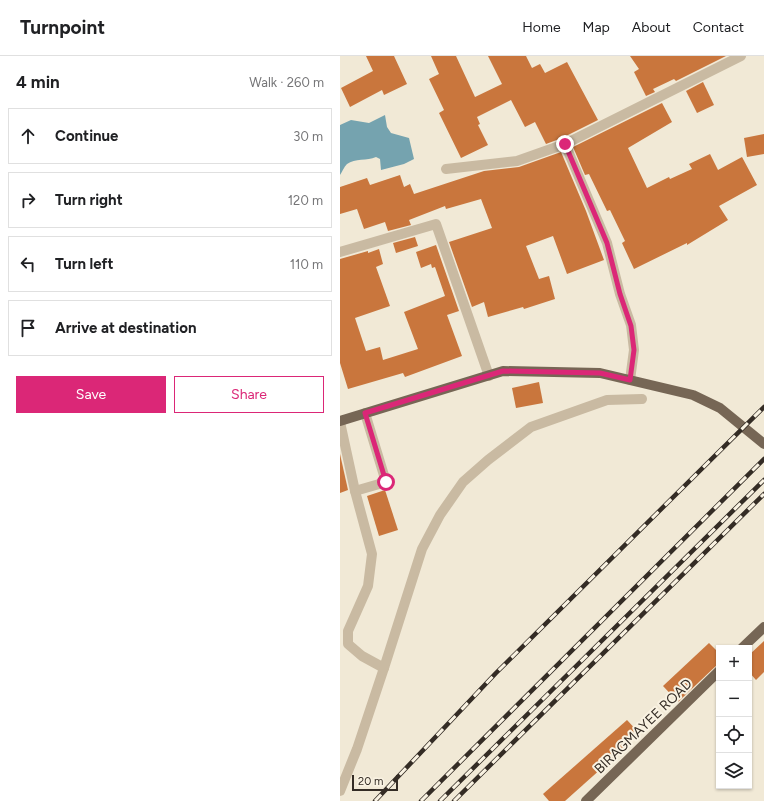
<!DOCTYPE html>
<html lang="en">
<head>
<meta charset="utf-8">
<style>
  :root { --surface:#fff; --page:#f6f6f6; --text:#202124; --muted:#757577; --line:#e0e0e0; --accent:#db2777 }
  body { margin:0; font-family:Figtree,sans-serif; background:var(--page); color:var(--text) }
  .controls { position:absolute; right:12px; bottom:12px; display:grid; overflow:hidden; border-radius:0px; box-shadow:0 1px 3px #0004 }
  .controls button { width:36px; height:36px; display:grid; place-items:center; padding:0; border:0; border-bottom:1px solid var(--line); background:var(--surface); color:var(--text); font:20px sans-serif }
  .scale { position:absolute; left:12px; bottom:10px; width:46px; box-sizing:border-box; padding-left:4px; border:2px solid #342c25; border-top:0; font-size:11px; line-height:14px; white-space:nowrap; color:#342c25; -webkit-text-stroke:3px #f9f2e2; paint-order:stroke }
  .stop { position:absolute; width:12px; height:12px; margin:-9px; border:3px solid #db2777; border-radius:50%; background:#fff }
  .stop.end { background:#db2777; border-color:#fff; box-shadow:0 1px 4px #0008 }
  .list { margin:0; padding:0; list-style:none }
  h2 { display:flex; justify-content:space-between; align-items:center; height:52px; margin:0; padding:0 16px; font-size:17px }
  h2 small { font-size:13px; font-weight:400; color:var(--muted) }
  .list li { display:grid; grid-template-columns:26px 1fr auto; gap:12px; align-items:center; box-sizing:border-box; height:56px; margin:0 8px 8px; padding:0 8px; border:1px solid var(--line); border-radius:0px }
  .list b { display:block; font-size:15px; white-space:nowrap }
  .list em { font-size:13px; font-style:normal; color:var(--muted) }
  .actions { display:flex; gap:8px; padding:12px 16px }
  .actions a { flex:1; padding:9px 0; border:1px solid var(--accent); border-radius:0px; text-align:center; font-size:14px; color:var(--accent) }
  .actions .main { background:var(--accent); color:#fff }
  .icon { flex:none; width:22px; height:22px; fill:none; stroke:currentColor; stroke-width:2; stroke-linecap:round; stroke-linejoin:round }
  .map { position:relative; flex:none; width:424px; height:745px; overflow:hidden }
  header { display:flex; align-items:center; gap:24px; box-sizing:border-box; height:56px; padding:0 20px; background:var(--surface); border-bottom:1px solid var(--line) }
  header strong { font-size:19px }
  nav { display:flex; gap:22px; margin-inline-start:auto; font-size:14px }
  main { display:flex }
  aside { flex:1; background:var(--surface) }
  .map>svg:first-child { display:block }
</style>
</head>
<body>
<header>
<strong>Turnpoint</strong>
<nav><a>Home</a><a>Map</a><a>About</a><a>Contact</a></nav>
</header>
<main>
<aside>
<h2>4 min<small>Walk · 260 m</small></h2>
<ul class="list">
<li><svg class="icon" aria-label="ahead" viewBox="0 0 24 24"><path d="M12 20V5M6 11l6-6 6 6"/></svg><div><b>Continue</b></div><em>30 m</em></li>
<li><svg class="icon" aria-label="right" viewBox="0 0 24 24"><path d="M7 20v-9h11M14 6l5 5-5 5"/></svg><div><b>Turn right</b></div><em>120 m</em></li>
<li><svg class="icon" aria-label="left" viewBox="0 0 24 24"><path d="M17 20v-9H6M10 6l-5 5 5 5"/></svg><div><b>Turn left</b></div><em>110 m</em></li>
<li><svg class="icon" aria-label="arrive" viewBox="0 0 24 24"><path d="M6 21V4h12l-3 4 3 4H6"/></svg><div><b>Arrive at destination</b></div></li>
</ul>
<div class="actions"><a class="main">Save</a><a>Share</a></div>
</aside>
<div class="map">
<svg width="424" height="745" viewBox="0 0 424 745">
  <rect width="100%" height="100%" fill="#f1e9d6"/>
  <path fill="#75a3af" d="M45,59L47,71L51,77L69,82L74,103L64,108L41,114L40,103L36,101C27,105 15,102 7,108C4,111 2,116 0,119V69L11,64L29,67Z"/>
  <g fill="#c9763d">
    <path d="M26,0H54L67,28L44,39L42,34L10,51L1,32L33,15Z"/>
    <path d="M91,0H116L135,41L162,28L148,0H186L192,12L200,8L205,17L227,6L258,64L222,82L206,88L195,66L185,71L171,44L137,61L140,68L138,69L148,89L121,102L99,57L104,54L89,23L99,18Z"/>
    <path d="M290,0H386L336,25L334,23L313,33L315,36L306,40L294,16L299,13Z"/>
    <path d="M363,26L374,49L357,57L346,35Z"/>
    <path d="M322,47L332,66L288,92L307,132L329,121L330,123L352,113L349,108L370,98L378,114L402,101L417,129L379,150L388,164L347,189V187L294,213L282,187L285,185L270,154L267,155L249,118L245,119L233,91Z"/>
    <path d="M424,78V98L407,101L404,82Z"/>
    <path d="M221,96L246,155L264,204L227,218L213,180L186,190L199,223L209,220L215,243L184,253L183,251L148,261L144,246L132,251L109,186L152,172L141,143L106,153L105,150L69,164L71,169L48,175L45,166L24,173L17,153L0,158V131L27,122L30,129L60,119L64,131L70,128L74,138L144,115L179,111Z"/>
    <path d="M75,181L78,190L56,197L53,187Z"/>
    <path d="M96,189L119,255L107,259L122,300L65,321L63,317L8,333L0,307V203L28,195V197L39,193L43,208L36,211L50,250L15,262L26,295L40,291L43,304L78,293L64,256L105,240L95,211L92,212L91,208L81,212L76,196Z"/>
    <path d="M199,326L203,347L176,352L172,332Z"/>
    <path d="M0,398L8,434L0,437Z"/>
    <path d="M45,434L58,474L39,480L27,440Z"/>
    <path d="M424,585V616L416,624L409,616V599Z"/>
    <path d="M369,587L379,597V607L338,646L323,630Z"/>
    <path d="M287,664L300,678L225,745H209L203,738Z"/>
  </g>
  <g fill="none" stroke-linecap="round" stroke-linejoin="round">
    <g stroke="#c9baa2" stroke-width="10">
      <path d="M106,113L177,105L225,88"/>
      <path d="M0,196L96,168L149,320"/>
      <path d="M290,324L294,294L291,269L280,238L267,187L225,88L401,0"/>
      <path d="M0,366L15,435L32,498L28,530L8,575V588L22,600L44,612L17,693L0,735"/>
      <path d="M15,435L46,426L25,357"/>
      <path d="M44,612L82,493L100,459L123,426L148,404L191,371L267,344L302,343"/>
    </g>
    <g stroke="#766655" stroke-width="10">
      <path d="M0,365L163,315L260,317L353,339L380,352L424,388"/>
      <path d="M402,592L424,571"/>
      <path d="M246,745L379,615"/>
    </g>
    <g stroke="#342c25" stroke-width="4.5">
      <g id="rail">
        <path d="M35,745L156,617L424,351"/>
        <path d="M81,745L424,403"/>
        <path d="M100,745L424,424"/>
        <path d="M114,745L424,438"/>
      </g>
    </g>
    <use href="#rail" stroke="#f9f2e2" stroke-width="3" stroke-dasharray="9" stroke-linecap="butt"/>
  </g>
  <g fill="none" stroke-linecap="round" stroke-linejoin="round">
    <path stroke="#db2777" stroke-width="5" d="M46,426L25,357L163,315L260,317L290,324L294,294L291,270L280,238L267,187L225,88"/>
  </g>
  <g text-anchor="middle" stroke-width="4" stroke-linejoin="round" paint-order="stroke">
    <g font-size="14" fill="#342c25" stroke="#f9f2e2">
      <text transform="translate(303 670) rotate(-44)" y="5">BIRAGMAYEE ROAD</text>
    </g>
  </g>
</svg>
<div class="controls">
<button>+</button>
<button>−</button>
<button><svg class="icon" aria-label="locate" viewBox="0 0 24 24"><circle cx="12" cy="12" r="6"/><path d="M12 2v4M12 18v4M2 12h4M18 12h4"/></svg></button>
<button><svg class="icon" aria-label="layers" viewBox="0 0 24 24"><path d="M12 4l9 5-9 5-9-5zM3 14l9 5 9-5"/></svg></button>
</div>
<div class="scale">20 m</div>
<div class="stop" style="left:46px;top:426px"></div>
<div class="stop end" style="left:225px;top:88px"></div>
</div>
</main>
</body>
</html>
